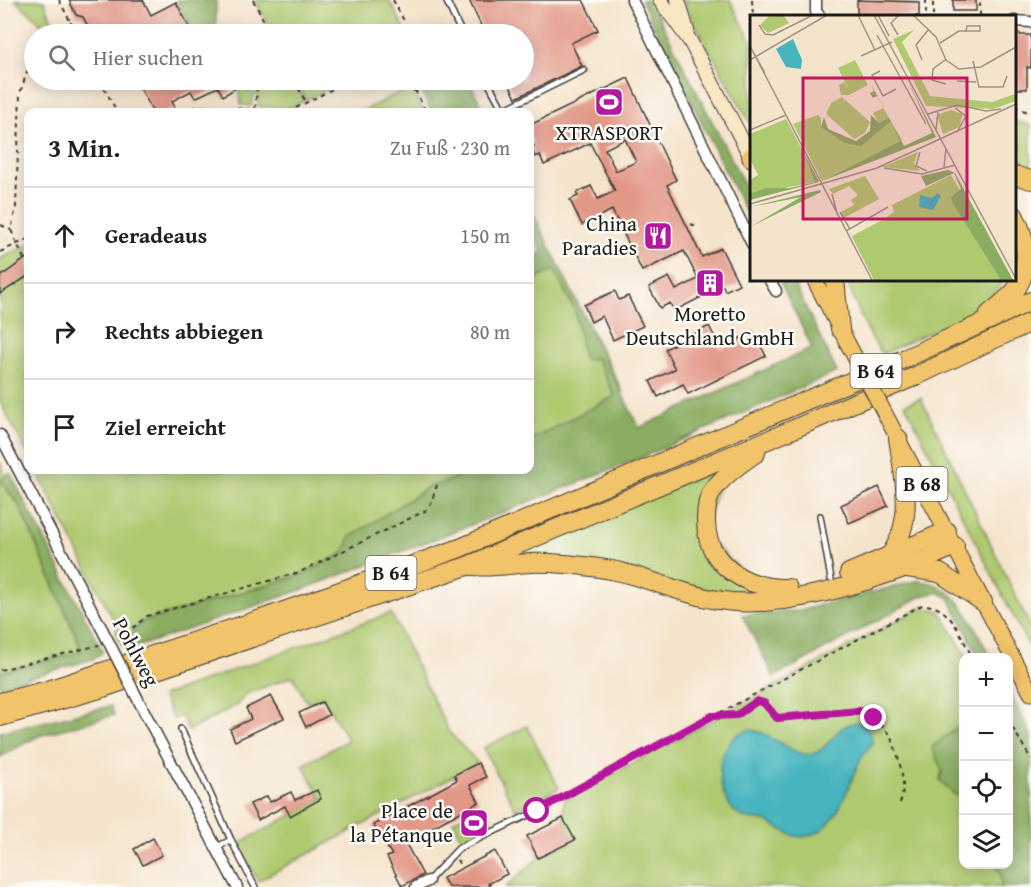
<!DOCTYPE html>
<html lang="de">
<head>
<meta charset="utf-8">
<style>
  :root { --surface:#fff; --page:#f6f6f6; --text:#202124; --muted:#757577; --line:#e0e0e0 }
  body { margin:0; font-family:"Gentium Book Plus",serif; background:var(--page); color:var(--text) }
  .controls { position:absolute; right:18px; bottom:18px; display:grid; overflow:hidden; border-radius:12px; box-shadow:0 3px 15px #0003 }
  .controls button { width:54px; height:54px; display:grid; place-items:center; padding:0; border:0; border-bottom:2px solid var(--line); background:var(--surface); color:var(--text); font:30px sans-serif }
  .stop { position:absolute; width:18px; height:18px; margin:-14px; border:4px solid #b5179e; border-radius:50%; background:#fff }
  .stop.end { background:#b5179e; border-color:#fff; box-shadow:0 2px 6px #0008 }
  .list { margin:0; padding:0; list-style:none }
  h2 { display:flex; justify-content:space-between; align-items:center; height:78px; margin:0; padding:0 24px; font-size:26px }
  h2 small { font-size:20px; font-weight:400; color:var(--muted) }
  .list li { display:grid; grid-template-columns:39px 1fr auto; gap:18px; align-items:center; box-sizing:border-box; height:96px; padding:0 24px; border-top:2px solid var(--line) }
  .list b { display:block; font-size:22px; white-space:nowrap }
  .list em { font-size:20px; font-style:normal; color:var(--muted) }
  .icon { flex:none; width:33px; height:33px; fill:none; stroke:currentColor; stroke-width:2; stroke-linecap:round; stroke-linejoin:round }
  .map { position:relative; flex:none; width:1031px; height:887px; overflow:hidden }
  .search { position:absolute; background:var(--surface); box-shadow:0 3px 15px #0003; left:24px; top:24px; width:510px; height:66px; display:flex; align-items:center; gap:15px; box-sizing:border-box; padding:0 21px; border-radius:33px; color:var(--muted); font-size:22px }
  .panel { position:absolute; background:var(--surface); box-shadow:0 3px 15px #0003; left:24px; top:108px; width:510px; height:366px; border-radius:12px }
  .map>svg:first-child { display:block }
</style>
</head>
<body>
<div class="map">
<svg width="1031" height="887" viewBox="0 0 1031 887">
  <rect width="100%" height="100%" fill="#fdfcf7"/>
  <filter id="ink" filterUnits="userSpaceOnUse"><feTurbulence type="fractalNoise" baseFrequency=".0167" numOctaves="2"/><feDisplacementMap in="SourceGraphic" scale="12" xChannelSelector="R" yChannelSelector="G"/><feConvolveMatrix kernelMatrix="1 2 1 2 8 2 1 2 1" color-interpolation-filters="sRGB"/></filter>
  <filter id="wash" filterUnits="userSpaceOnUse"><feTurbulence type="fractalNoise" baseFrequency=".008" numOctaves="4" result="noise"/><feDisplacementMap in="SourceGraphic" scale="24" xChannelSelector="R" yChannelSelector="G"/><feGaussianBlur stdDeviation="1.35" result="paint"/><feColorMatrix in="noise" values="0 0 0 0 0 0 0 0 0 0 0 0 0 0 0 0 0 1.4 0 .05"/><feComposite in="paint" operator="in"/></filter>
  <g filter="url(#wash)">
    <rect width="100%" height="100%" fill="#f5e4cc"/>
    <g fill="#afc96f" stroke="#667246" stroke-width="1.5">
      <path d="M15,0H44L57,34H48L38,20Z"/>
      <path d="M255,0H389L407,34H273Z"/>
      <path d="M682,0H730L752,42V127Z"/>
      <path d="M234,80H239L247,92L251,90L244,80H293L304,101L288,109L258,106L259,93L254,95L251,106L241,105L239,90Z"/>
      <path d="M296,80H345L306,100Z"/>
      <path d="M410,87L424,112H361Z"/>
      <path d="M1014,121L1031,125V171L1015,167Z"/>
      <path d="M28,245V455L0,402V259Z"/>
      <path d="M550,251L623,392L530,440V261Z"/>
      <path d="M845,279H1005L984,307L882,354L869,334Z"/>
      <path d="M921,398L1031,628V651L905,404Z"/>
      <path d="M0,462L79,643L97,641L101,648L0,674Z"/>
      <path d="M727,465L702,533L764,592L740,595L498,558Z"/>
      <path d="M36,470H471L446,482L344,553L301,575L142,622L122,646L116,635L117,627Z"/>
      <path d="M922,607L940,611L967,657L964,658V864H1008L1031,887H506L538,858L574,840L563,818L564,800Z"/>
      <path d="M391,613L449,732L478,763L258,881L238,844L322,799L303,765L348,740L323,697L307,703L293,676L246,694L237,705L188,731L182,716L173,719L162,696Z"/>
      <path d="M527,726L559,788L516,810L483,748Z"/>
      <path d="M484,805L494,825L463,841L453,821Z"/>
    </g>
    <g fill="#8bad62" stroke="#54643f" stroke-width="1.5">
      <path d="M177,0H216V34H194Z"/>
      <path d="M641,0H650L752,200V225Z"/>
      <path d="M448,80H469L484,112H468L466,109L460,112H432L422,93Z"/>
      <path d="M530,207L639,428L812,348L779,279H792L837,372L645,456L484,520L304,589L134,648L122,646L141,622L301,575L344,553L350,537L430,486L446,482L471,470H530V440L615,396L596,358L587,360L583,358L575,311L554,270L530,282V258L542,252L530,228Z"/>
      <path d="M10,473L103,652L93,659L0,686V672L80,652L79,643L19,505L0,481Z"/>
      <path d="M916,581C959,581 973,625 990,657H979L949,598L938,592L922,596L774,677L742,615L798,611Z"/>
      <path d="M1009,692L1031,734V887H1001V875L995,865L1008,864Z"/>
      <path d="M111,706L114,715L38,736L0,757V732Z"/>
      <path d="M963,723L964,792L961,797L952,793L940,780L942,771L932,747Z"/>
    </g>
    <path fill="#45b4be" stroke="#30686d" stroke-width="1.5" d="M859,722L871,731L872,744C850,766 846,817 818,832C795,844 786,830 767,822C761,819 752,821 745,818C722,808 714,773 725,751C751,700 784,760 812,754C831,750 833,724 859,722Z"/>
    <g id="blocks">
      <g fill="#e29887" fill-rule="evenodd">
        <path d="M69,0H143L151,15L176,2L193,34H92L83,17L76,15Z"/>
        <path d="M469,0H583L598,30L571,43L582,66L516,98L507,80H524V34H485Z"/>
        <path d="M857,0L919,2V16H857Z"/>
        <rect x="953" y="0" width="23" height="11"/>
        <path d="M1014,29L1021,35H1031V68L1027,67V89H1014Z"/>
        <path d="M628,78L676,180L667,185L702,257L721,248L739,284L725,291L723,286L674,311L670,303L660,308L649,287L669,277L676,290L698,279L684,251L642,271L612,210L582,225L570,200L578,196L576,193L591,186L598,199L615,191L590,143L544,165L540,155L535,157L531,148L534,146L530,136V125ZM625,139L636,162L616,171L605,149Z"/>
        <path d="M136,80H232L236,88L223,96L218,87L195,98L191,91L172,101L175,108L166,112H153Z"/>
        <path d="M28,257V276L0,294V277Z"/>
        <path d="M615,291L619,300L628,296L643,326L613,340L602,316L591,322L584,305Z"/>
        <path d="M709,326L721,349L753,331L766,356L688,394L683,384L658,397L650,381L675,369L665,349Z"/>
        <path d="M879,487L888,506L849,523L841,505Z"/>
        <path d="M271,696L284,718L235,741L230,729L251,719L246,708Z"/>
        <path d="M322,702L329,715L306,727L299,713Z"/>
        <path d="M478,763L486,777L470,785L479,802L405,842L423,875L402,886L387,857L392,855L373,825L457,780L454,775Z"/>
        <path d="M317,790L321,799L290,816L285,806L258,820L250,804L267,796L270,802L291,792L295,800Z"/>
        <path d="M563,818L575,840L538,858L527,836Z"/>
        <path d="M153,838L162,855L143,865L134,849Z"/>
        <path d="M495,851L507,874L488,884L490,887H448L443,878Z"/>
      </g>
    </g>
  </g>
  <g filter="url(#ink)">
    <use href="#blocks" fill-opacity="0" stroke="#3d3a36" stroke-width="1.5"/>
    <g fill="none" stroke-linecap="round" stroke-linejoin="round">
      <g stroke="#3d3a36" stroke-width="8">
        <g id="lane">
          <path d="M446,0L462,34"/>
          <path d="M487,80L503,110L584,70"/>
          <path d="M820,516L831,579"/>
          <path d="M181,729L231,840L217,847"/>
          <path d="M231,840L255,887"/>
          <path d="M428,881L459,848L537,811"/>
        </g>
      </g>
      <g stroke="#3d3a36" stroke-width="13">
        <g id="street">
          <path d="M632,0L752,244"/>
          <path d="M816,0V12L820,16"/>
          <path d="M1014,21L1031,22"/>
          <path d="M769,279L776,291"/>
          <path d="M0,435L102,629"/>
          <path d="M146,715L237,887"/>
          <path d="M416,887L428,881"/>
        </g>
      </g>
      <g stroke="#3d3a36" stroke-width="16">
        <g id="secondary">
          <path d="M660,0L690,41L752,159"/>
          <path d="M678,0L687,31"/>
        </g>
      </g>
      <g stroke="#3d3a36" stroke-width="17">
        <g id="primary">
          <path d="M814,279L848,344"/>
          <path d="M902,447L1031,693"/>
        </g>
      </g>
      <g stroke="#3d3a36" stroke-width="20">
        <g id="highway">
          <path d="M751,157L752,158"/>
          <path d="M1014,175L1031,180"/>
          <path d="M835,279L840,329"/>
          <path d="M989,314C998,306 1011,297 1017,288C1031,266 1026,236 1014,215"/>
          <path d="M756,453C741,463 721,477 711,493C707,501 706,511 706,520C706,566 747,589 788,588"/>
          <path d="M888,558C916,521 904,480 898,438"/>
          <path d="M472,566C493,568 511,564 531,563C554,562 577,565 599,568C640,573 678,594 718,600C786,612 893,576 955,546"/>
          <path d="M908,568L940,573L983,602"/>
          <path d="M849,573L947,531"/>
          <path d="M0,702L48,690L270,616L460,548L906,358L1031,301"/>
          <path d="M0,717L103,688L467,566L789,431L916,376L1031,322"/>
        </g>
      </g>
      <g stroke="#3d3a36" stroke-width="2" stroke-dasharray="4.5 4.5" stroke-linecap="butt">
        <path d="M59,0L77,34"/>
        <path d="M253,0L271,34"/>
        <path d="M393,0L411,34"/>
        <path d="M752,0L753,16"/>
        <path d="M926,0V16"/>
        <path d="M933,16V0"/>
        <path d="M980,16V1"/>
        <path d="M65,34L71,22"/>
        <path d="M438,34L452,28"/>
        <path d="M100,80L117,112"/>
        <path d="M294,80L306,102"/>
        <path d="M415,90L426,112"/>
        <path d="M413,91L431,82L430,80"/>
        <path d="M1014,107L1031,113"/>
        <path d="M255,109L257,88L273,80"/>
        <path d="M184,112L198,106L290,112"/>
        <path d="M288,112L350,80"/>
        <path d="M465,112H466"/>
        <path d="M691,224L698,227"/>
        <path d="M1,225L11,230"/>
        <path d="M0,252L28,239"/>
        <path d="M24,259L11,230L16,207L20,93L28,69"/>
        <path d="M119,640L147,616L300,572L425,511L430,506L438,482"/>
        <path d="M0,670L99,645"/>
        <path d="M715,716L737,715L757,701L764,703L777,718C826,714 882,693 898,757C902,772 906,788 900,803"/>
        <path d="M1008,720L1031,759"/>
        <path d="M545,806L922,605C951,604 960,636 973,658"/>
        <path d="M457,860L462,868"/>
      </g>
      <use href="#lane" stroke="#fff" stroke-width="5"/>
      <use href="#street" stroke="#fff" stroke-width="10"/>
      <use href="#secondary" stroke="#f9e7c3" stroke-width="14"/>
      <use href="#primary" stroke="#f1c36a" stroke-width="15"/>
      <use href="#highway" stroke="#f1c36a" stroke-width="18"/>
      <g stroke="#3d3a36" stroke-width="13" stroke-linecap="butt">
        <path id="street-bridge" d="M102,629L146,715"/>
      </g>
      <g stroke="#3d3a36" stroke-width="17" stroke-linecap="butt">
        <path id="primary-bridge" d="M848,344L894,431"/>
      </g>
      <use href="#street-bridge" stroke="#fff" stroke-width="10"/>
      <use href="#primary-bridge" stroke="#f1c36a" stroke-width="15"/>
    </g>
  </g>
  <g fill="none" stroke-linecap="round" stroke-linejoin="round" filter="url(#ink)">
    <path stroke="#b5179e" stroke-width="8" d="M537,811L712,716L737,715L757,701L764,703L777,718L860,711L874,718"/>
  </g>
  <defs>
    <g id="stadium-square" transform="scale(1.5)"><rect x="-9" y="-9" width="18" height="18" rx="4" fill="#b5179e" stroke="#fdfcf7"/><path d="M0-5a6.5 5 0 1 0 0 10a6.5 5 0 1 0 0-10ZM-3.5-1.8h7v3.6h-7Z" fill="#fff"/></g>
    <g id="restaurant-square" transform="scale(1.5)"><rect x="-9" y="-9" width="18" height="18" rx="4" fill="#b5179e" stroke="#fdfcf7"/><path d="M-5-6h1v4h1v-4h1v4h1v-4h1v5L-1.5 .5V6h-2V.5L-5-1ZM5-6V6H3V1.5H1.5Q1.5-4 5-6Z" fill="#fff"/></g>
    <g id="building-square" transform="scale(1.5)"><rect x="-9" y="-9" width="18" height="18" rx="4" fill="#b5179e" stroke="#fdfcf7"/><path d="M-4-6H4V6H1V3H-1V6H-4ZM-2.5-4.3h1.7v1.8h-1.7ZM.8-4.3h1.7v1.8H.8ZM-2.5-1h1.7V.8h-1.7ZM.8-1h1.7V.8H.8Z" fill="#fff"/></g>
  </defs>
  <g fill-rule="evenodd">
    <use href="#stadium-square" x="609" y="102"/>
    <use href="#restaurant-square" x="658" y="236"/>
    <use href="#building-square" x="710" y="283"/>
    <use href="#stadium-square" x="474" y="823"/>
  </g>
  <g text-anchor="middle" stroke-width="5" stroke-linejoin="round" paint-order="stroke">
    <g fill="#fdfcf7" stroke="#605f5e" stroke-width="1.5">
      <rect x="850.5" y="354" width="51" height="34" rx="4.5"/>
      <rect x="896.5" y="467" width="51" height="34" rx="4.5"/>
      <rect x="365.5" y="556" width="51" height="34" rx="4.5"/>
    </g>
    <g font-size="20" font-weight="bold" fill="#1c1c1c">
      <text x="876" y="378">B 64</text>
      <text x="922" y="491">B 68</text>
      <text x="391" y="580">B 64</text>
    </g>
    <g font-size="21" fill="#1c1c1c" stroke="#fdfcf7">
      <text x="609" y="140">XTRASPORT</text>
      <text x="637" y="231" text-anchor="end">China<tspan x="637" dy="24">Paradies</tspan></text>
      <text x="710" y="321">Moretto<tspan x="710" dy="24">Deutschland GmbH</tspan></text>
      <text x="453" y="818" text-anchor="end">Place de<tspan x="453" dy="24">la Pétanque</tspan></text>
    </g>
    <g font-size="21" fill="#1c1c1c" stroke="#fdfcf7">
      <text transform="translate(136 652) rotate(62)" y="7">Pohlweg</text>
    </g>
  </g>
  <g transform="translate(750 15)">
    <rect width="266" height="266" fill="#f5e4cc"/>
    <path d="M20,0H33L39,8L18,18L10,10ZM164,15L152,27L180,81L242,87L265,79V86L244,94L176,91L143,24ZM105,45L118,70L99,80H91L89,70L94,67L99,75L88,53ZM92,82L120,107L115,118L104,124L76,99L81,88ZM133,93L152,125L72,166L43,109L68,100L71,103V112L107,130L129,109L123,98ZM201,95L213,99L209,112L193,119L187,100ZM36,104L69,166L0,180V165L8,160L0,144V119ZM168,137L164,148L170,156L132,152ZM201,160L263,265H124L99,216L102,221L134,204L144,197L142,190ZM115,161L129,184L94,203L91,197L104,190L101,185L108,180L99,171L83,179L79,174Z" fill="#afc96f"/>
    <path d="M156,62L186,122L72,166L150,126L141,106L111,131L95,128L71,112L74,102L78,114L106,126L120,116L121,100L129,108L139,103L127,81L123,83L120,78L124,76L121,69L154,131L182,118ZM54,138L69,167L0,185V179L16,173H40L65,167ZM198,155L205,158L263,265H251L202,187L201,182L211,174L204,158L176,171L171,161ZM70,175L71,177L0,212L51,182L0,192Z" fill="#8bad62"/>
    <path d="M43,24L52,45L51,54L36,52L26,34ZM188,178L191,181L183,195L169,192L170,180L182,183Z" fill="#45b4be"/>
    <path fill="none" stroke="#9e9486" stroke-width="1.5" d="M108,0L125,35M124,0L266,264M128,0L139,21M163,0L186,22L196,45L209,54L231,52L266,32M9,10L15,19L23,20L63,0M127,20L176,109M148,20L141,8L149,0M190,28L209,16H230V11H217L216,16M0,31L15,58M1,33L122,265M111,41L142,27M0,45L77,0M172,45L166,30L179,14M195,45L183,54L182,65L196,69M223,46L229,72H253L257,61M130,56L122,60L133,81L146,74M207,66L226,67M205,93L216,101L208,115M178,99L207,90L236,96L251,94M0,115L36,100M186,115L188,97M170,137L166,151L177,156M194,152L196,133M134,153L172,159L205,150M82,179L87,198M0,189L127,153L266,89M90,197L100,214M96,216L138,192"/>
    <path fill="#c2185b" fill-opacity="0.15" stroke="#c2185b" stroke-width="3" d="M53,63H217V204H53Z"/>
    <rect width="266" height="266" fill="none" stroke="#1c1c1c" stroke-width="3"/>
  </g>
</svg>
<div class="controls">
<button>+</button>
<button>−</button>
<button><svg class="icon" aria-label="locate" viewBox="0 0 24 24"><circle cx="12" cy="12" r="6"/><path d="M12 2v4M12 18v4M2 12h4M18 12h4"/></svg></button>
<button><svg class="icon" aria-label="layers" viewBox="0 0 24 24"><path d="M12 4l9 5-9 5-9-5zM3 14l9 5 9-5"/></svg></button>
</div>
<div class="stop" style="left:537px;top:811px"></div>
<div class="stop end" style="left:874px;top:718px"></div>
<div class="search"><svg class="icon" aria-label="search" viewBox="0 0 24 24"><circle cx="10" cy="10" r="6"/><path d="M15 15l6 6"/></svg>Hier suchen</div>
<section class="panel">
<h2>3 Min.<small>Zu Fuß · 230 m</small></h2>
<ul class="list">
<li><svg class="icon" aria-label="ahead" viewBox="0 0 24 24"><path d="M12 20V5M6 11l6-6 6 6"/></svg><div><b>Geradeaus</b></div><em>150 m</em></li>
<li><svg class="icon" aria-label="right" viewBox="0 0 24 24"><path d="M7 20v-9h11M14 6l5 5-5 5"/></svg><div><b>Rechts abbiegen</b></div><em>80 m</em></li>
<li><svg class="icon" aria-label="arrive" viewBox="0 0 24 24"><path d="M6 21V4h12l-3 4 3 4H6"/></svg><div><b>Ziel erreicht</b></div></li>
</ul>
</section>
</div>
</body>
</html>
